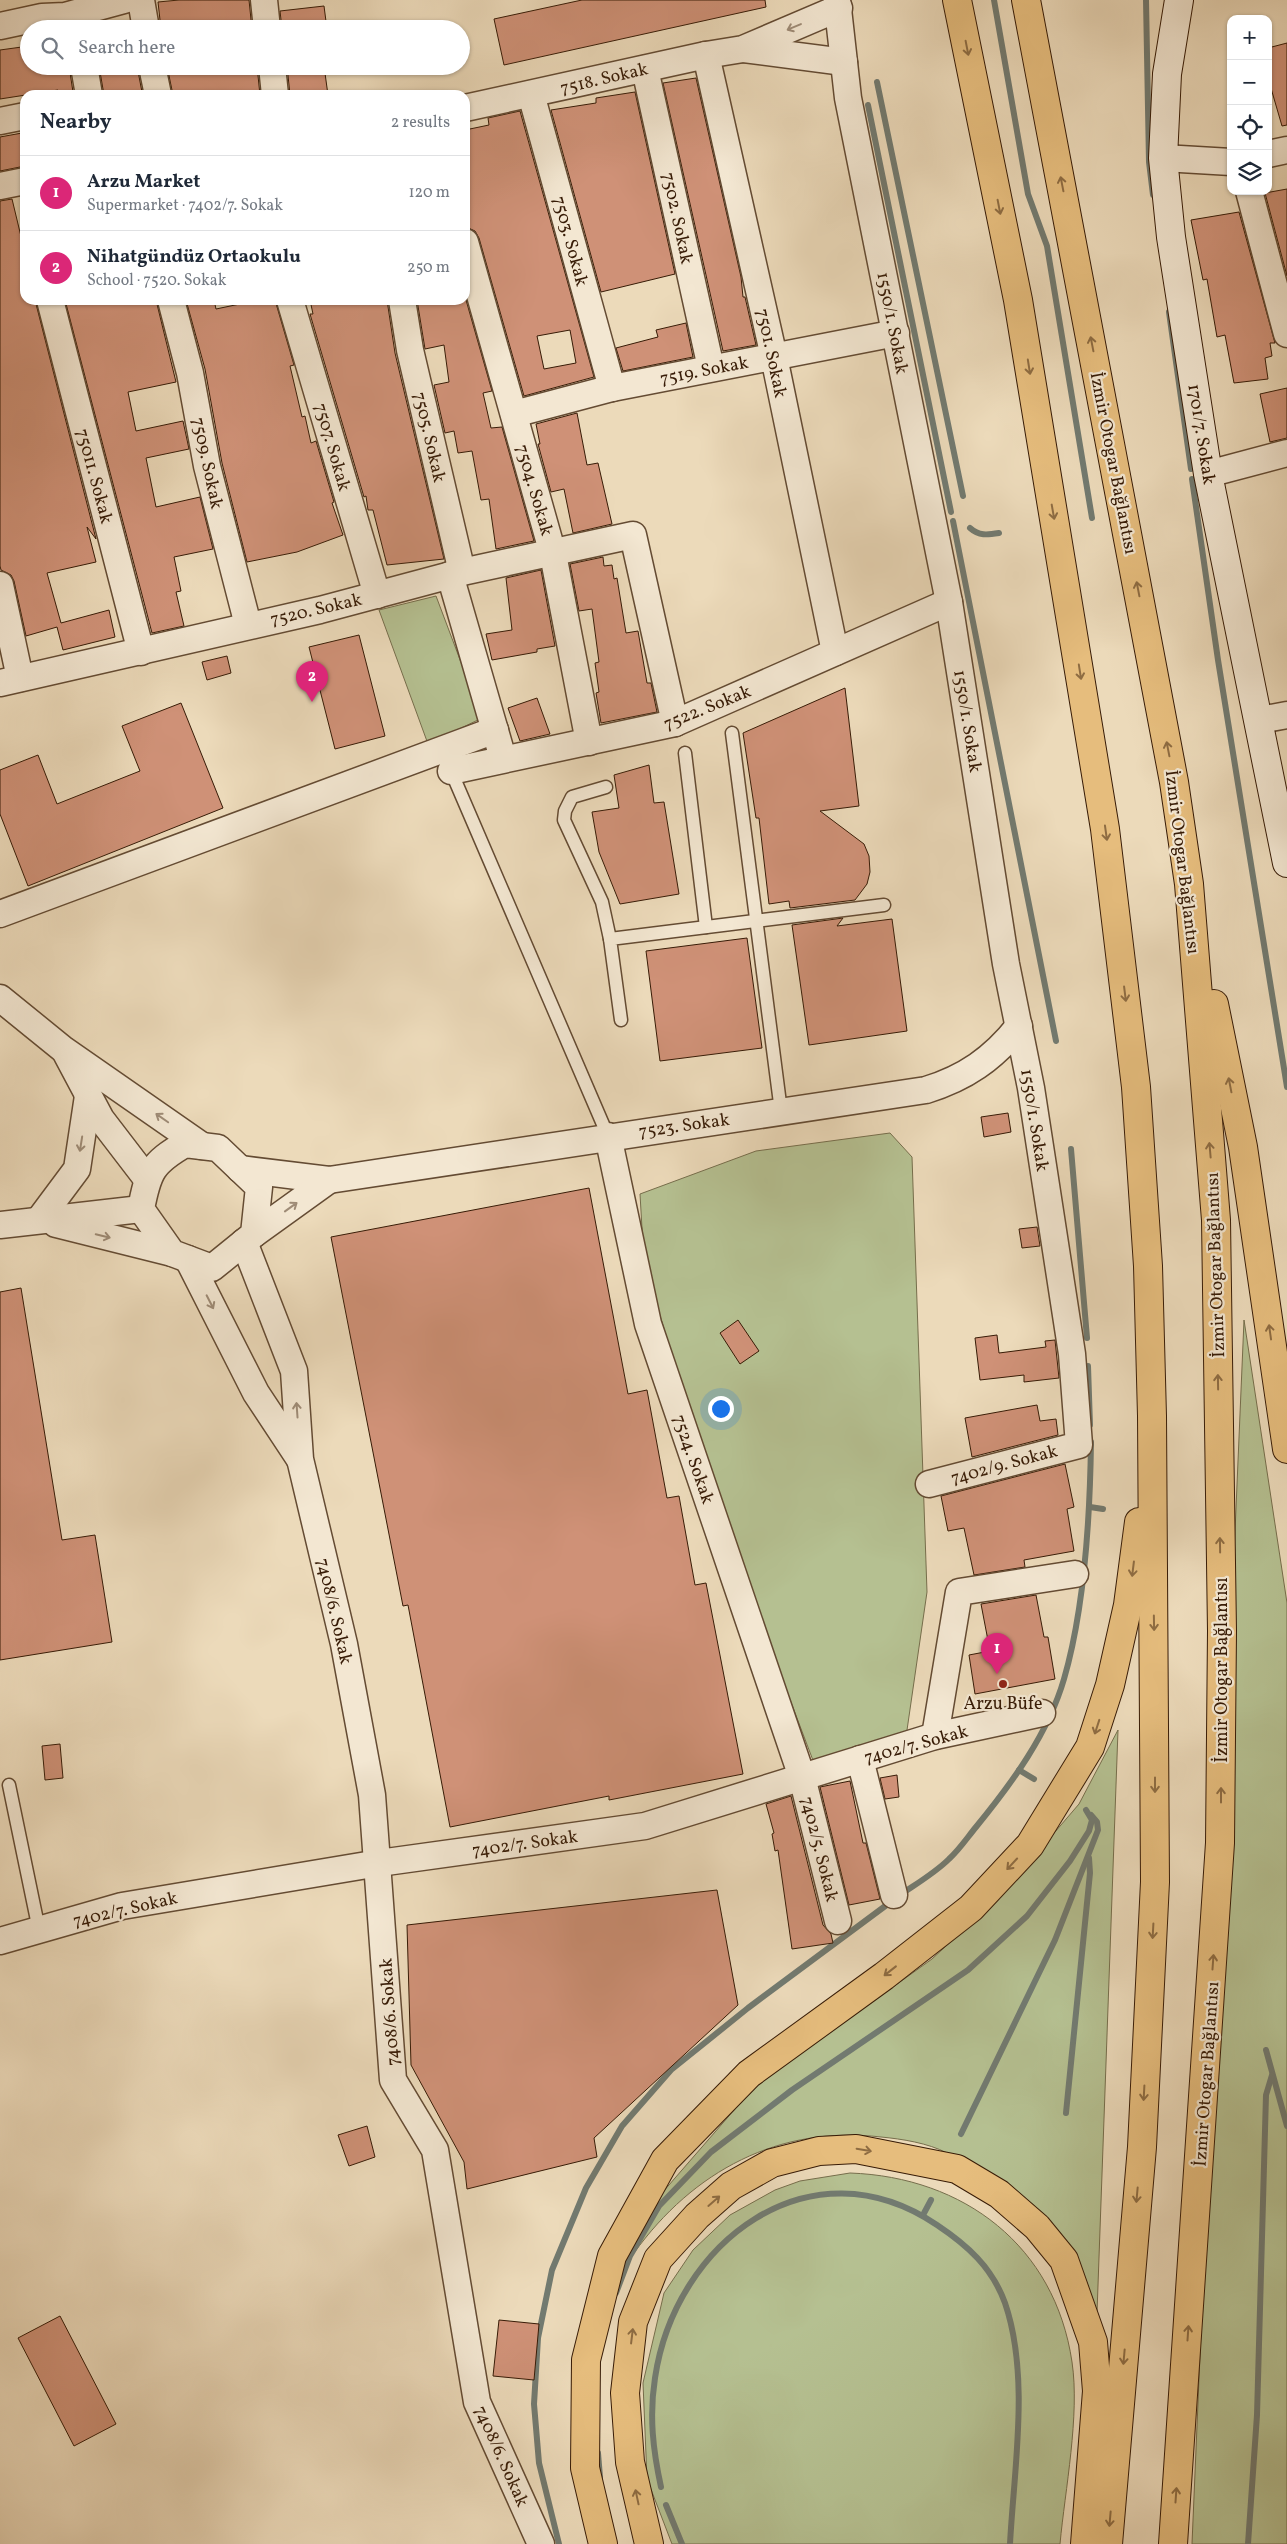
<!DOCTYPE html>
<html lang="en">
<head>
<meta charset="utf-8">
<style>
  :root { --surface:#fff; --page:#f2f2f3; --text:#1f2937; --muted:#747a83; --line:#e0e1e3; --accent:#db2777 }
  body { margin:0; font-family:Vollkorn,serif; background:var(--page); color:var(--text) }
  .controls { position:absolute; right:15px; top:15px; display:grid; overflow:hidden; border-radius:10px; box-shadow:0 1px 4px #0004 }
  .controls button { width:45px; height:45px; display:grid; place-items:center; padding:0; border:0; border-bottom:1px solid var(--line); background:var(--surface); color:var(--text); font:25px sans-serif }
  .you { position:absolute; left:720px; top:1408px; width:18px; height:18px; margin:-12px; border:4px solid #fff; border-radius:50%; background:#1a73e8; box-shadow:0 0 0 8px #1a73e833 }
  .badge { display:grid; place-items:center; width:32px; height:32px; border-radius:50%; background:var(--accent); color:#fff; font-size:16px; font-weight:700 }
  .pin { position:absolute; translate:-50% -41px; filter:drop-shadow(0 1px 2px #0008) }
  .pin::after { content:''; position:absolute; top:26px; width:18px; height:15px; background:inherit; clip-path:polygon(0 0,100% 0,50% 100%) }
  .list { margin:0; padding:0; list-style:none }
  h2 { display:flex; justify-content:space-between; align-items:center; height:65px; margin:0; padding:0 20px; font-size:21px }
  h2 small { font-size:16px; font-weight:400; color:var(--muted) }
  .list li { display:grid; grid-template-columns:32px 1fr auto; gap:15px; align-items:center; box-sizing:border-box; height:75px; padding:0 20px; border-top:1px solid var(--line) }
  .list b { display:block; font-size:19px; white-space:nowrap }
  .list p { margin:0; font-size:16px; white-space:nowrap; color:var(--muted) }
  .list em { font-size:16px; font-style:normal; color:var(--muted) }
  .icon { flex:none; width:28px; height:28px; fill:none; stroke:currentColor; stroke-width:2; stroke-linecap:round; stroke-linejoin:round }
  .map { position:relative; flex:none; width:1287px; height:2544px; overflow:hidden }
  .search { position:absolute; background:var(--surface); box-shadow:0 1px 4px #0004; left:20px; top:20px; width:450px; height:55px; display:flex; align-items:center; gap:12px; box-sizing:border-box; padding:0 18px; border-radius:28px; color:var(--muted); font-size:19px }
  .panel { position:absolute; background:var(--surface); box-shadow:0 1px 4px #0004; left:20px; top:90px; width:450px; height:215px; border-radius:15px }
  .map>svg:first-child { display:block }
</style>
</head>
<body>
<div class="map">
<svg width="1287" height="2544" viewBox="0 0 1287 2544">
  <rect width="100%" height="100%" fill="#ecdaba"/>
  <filter id="stains"><feTurbulence type="fractalNoise" baseFrequency=".004" numOctaves="4"/><feColorMatrix values="0 0 0 0 .2 0 0 0 0 .09 0 0 0 0 .02 0 0 0 .5 -.17"/></filter>
  <radialGradient id="worn" r=".72"><stop offset=".6" stop-color="#630" stop-opacity="0"/><stop offset="1" stop-color="#630" stop-opacity=".3"/></radialGradient>
  <g fill="#b5c091" stroke="#766e4c">
    <path d="M436,596L482,718L428,744L379,610Z"/>
    <path d="M890,1133L912,1157L927,1592L906,1737L814,1763L729,1539L689,1411L644,1263L640,1194L756,1151Z"/>
    <path d="M1244,1320L1287,1603V2544H1192Z"/>
    <path d="M1118,1730L1097,2313L1087,2287C1053,2254 1019,2222 986,2189C974,2178 961,2161 947,2153C928,2143 902,2139 881,2137C779,2125 693,2171 634,2253L662,2193L755,2086L932,1959L1000,1896L1079,1804Z"/>
    <path d="M850,2173C964,2177 1055,2246 1072,2362C1080,2415 1065,2490 1060,2544H672L647,2479L643,2383L664,2293L693,2250L730,2215L775,2190L800,2181Z"/>
  </g>
  <g fill="none" stroke-linecap="round" stroke-linejoin="round">
    <g stroke="#727a70" stroke-width="6">
      <path d="M994,0L1028,194L1047,246L1092,518"/>
      <path d="M1146,0L1149,162L1153,195"/>
      <path d="M877,82L963,496"/>
      <path d="M868,105L951,512"/>
      <path d="M1169,312L1191,469"/>
      <path d="M1192,479L1218,660L1287,1087"/>
      <path d="M953,521L1056,1041"/>
      <path d="M970,528C979,536 987,535 999,533"/>
      <path d="M1071,1149L1087,1338"/>
      <path d="M1088,1366L1090,1425"/>
      <path d="M1090,1507L1103,1509"/>
      <path d="M1019,1770L1034,1779"/>
      <path d="M900,1895C916,1884 935,1873 949,1859C959,1850 967,1838 976,1827C1012,1783 1048,1734 1064,1679C1085,1607 1090,1517 1091,1442"/>
      <path d="M1266,2050L1287,2126"/>
      <path d="M1066,2113L1090,1873L1089,1858"/>
      <path d="M961,2134L1055,1940L1098,1830L1097,1822L1091,1815"/>
      <path d="M923,2215L931,2200"/>
      <path d="M616,2293L630,2256L659,2206L711,2152L792,2090L968,1970L1027,1916L1070,1861L1089,1831L1092,1820L1086,1810"/>
      <path d="M598,2453L600,2477"/>
      <path d="M661,2487C653,2450 649,2416 655,2378C675,2242 810,2139 937,2225C967,2245 992,2267 1005,2303C1030,2376 1014,2468 1010,2544"/>
      <path d="M666,2505L682,2544"/>
      <path d="M559,2544L539,2463L534,2404L538,2338L552,2270L586,2188L622,2126L671,2070L748,2008L892,1901"/>
      <path d="M1248,2544L1257,2415L1266,2095L1272,2075"/>
    </g>
  </g>
  <g fill="#cf9177" stroke="#371b06" fill-rule="evenodd">
    <path d="M179,0H249L252,29H161L158,2Z"/>
    <path d="M582,0H765L766,7L504,65L494,19Z"/>
    <path d="M324,6L327,29H282L280,11Z"/>
    <path d="M1287,43V125L1282,126L1268,78V48Z"/>
    <path d="M29,46V66H69L73,92L59,95L58,90L0,99V50Z"/>
    <path d="M99,66H137L142,92L104,95Z"/>
    <path d="M167,66H257L260,95H173Z"/>
    <path d="M287,66H324L328,95H290Z"/>
    <path d="M696,78L741,277L743,297H745L756,345L723,351L663,83Z"/>
    <path d="M635,92L675,274L601,292L551,110L596,103V98Z"/>
    <path d="M520,111L594,377L524,396L479,238L475,231L466,227L465,221V130L489,125L488,118ZM570,330L576,363L544,369L537,336Z"/>
    <path d="M22,133L25,166L0,171V137Z"/>
    <path d="M1287,189V276L1265,193Z"/>
    <path d="M12,199L25,253V300H35L96,539L87,527L96,562L47,573L61,623L109,610L115,637L63,650L57,627L26,636L14,581L11,575L1,570L0,566V201Z"/>
    <path d="M1239,212L1275,343H1270L1272,356L1265,358L1268,379L1234,383L1225,335L1217,337L1207,279L1203,280L1191,220Z"/>
    <path d="M65,300H156L176,382L128,392L136,431L183,421L189,449L146,458L156,507L200,497L213,549L174,557L181,591L176,592L184,626L152,633Z"/>
    <path d="M186,300H214L216,309L259,300H275L294,365L290,366L302,417L305,416L311,443L316,441L334,502L332,503L343,535L297,552L247,562L222,463L205,369Z"/>
    <path d="M310,300H387L395,353L444,559L387,565L373,510H368L366,496L364,497L310,314H313Z"/>
    <path d="M417,300H466L492,391L483,393L491,428L502,427L534,541L496,549L489,499L481,500L472,451L458,453L454,431L445,433L434,385L449,382L444,345L425,349Z"/>
    <path d="M686,323L693,357L623,371L616,348L658,337L656,330Z"/>
    <path d="M1287,388V438L1270,442L1260,394Z"/>
    <path d="M577,413L587,465L598,463L612,524L573,533L564,489L551,492L538,444H540L536,424Z"/>
    <path d="M603,557L604,566L612,565L614,579L617,578L626,633L638,631L647,683H651L657,712L601,723L596,693L599,692L595,663L599,662L592,609L579,611L570,564Z"/>
    <path d="M541,570L555,646L537,649V652L492,660L486,634L512,630L506,578Z"/>
    <path d="M359,635L385,736L335,749L309,647Z"/>
    <path d="M227,656L231,673L207,680L202,662Z"/>
    <path d="M845,688L859,806L820,811L864,844L869,856L870,872L867,884L855,900L790,908L789,901L769,904L759,818H756L743,733Z"/>
    <path d="M537,698L550,734L520,741L508,708Z"/>
    <path d="M181,703L223,808L28,886L0,814V770L38,755L57,804L140,771L122,726Z"/>
    <path d="M649,765L654,803L664,802L679,894L620,904L599,852L592,812L619,808L614,775Z"/>
    <path d="M843,918L837,926L892,919L907,1031L809,1045L792,925Z"/>
    <path d="M747,938L762,1048L660,1061L646,951Z"/>
    <path d="M1008,1113L1011,1132L984,1137L981,1117Z"/>
    <path d="M589,1188L628,1394L647,1390L667,1498L679,1496L695,1585L706,1583L743,1774L609,1800V1796L450,1827L408,1605L403,1606L331,1237Z"/>
    <path d="M1037,1227L1040,1246L1022,1248L1019,1229Z"/>
    <path d="M21,1288L62,1540L95,1535L112,1642L0,1660V1292Z"/>
    <path d="M738,1320L759,1351L740,1364L720,1333Z"/>
    <path d="M997,1335L999,1353L1046,1347L1045,1341L1055,1340L1059,1378L1024,1382V1375L980,1380L975,1338Z"/>
    <path d="M1037,1405L1040,1421L1056,1419L1058,1435L972,1457L965,1418Z"/>
    <path d="M1065,1464L1074,1507L1067,1509L1074,1551L1024,1560L1025,1567L974,1575L964,1528L948,1531L941,1496Z"/>
    <path d="M1036,1595L1044,1637H1048L1055,1679L975,1694L969,1655L990,1651L981,1604Z"/>
    <path d="M60,1744L63,1778L45,1780L42,1746Z"/>
    <path d="M897,1775L899,1797L885,1799L880,1778Z"/>
    <path d="M850,1781L863,1843H866L880,1899L849,1905L820,1787Z"/>
    <path d="M791,1796L823,1925L831,1934L833,1943L792,1949L778,1850L775,1851L772,1834L774,1833L766,1804Z"/>
    <path d="M717,1890L738,2005L594,2138L597,2157L467,2189L464,2162L411,2065L407,1925Z"/>
    <path d="M367,2126L375,2157L349,2166L338,2135Z"/>
    <path d="M60,2316L116,2424L74,2446L18,2338Z"/>
    <path d="M499,2320L539,2324L534,2380L493,2376Z"/>
  </g>
  <g fill="none" stroke-linecap="round" stroke-linejoin="round">
    <g stroke="#644b33" stroke-width="15">
      <g id="lane">
        <path d="M732,733L781,1111"/>
        <path d="M685,753L706,927"/>
        <path d="M451,771L608,1136"/>
        <path d="M606,787L572,797L565,811L564,820L602,902L610,939"/>
        <path d="M621,1020L610,939L884,905"/>
        <path d="M9,1785L39,1930"/>
      </g>
    </g>
    <g stroke="#644b33" stroke-width="29">
      <g id="street">
        <path d="M141,0L146,29"/>
        <path d="M264,0L267,29"/>
        <path d="M837,0L848,98L949,602L1006,964L1031,1088L1072,1354L1079,1445L929,1484"/>
        <path d="M0,26L42,17L65,16L124,0"/>
        <path d="M744,49L844,62"/>
        <path d="M706,55L774,357L835,652"/>
        <path d="M84,66L89,95"/>
        <path d="M152,66L158,95"/>
        <path d="M272,66L275,95"/>
        <path d="M645,69L711,368"/>
        <path d="M531,94L612,388"/>
        <path d="M465,108L706,55L743,49L839,8"/>
        <path d="M0,121L25,116"/>
        <path d="M1268,154L1287,150"/>
        <path d="M1163,158L1231,162"/>
        <path d="M0,186L25,181"/>
        <path d="M1249,191L1287,334"/>
        <path d="M465,242L553,554L589,742"/>
        <path d="M50,300L141,652"/>
        <path d="M171,300L190,373L207,466L248,625"/>
        <path d="M290,300L377,595"/>
        <path d="M402,300L410,350L462,572"/>
        <path d="M514,414L612,388L896,333"/>
        <path d="M1208,474L1287,453"/>
        <path d="M450,575L500,748"/>
        <path d="M0,585L20,678"/>
        <path d="M0,683L320,610L462,572L633,535L675,723"/>
        <path d="M1260,720L1287,715"/>
        <path d="M451,771L675,723L949,602"/>
        <path d="M0,914L495,730"/>
        <path d="M0,998L64,1050L202,1146"/>
        <path d="M67,1055L101,1119L147,1179"/>
        <path d="M608,1136L648,1324L802,1777L838,1921"/>
        <path d="M185,1144L218,1148L259,1187L254,1234L212,1268L172,1253L141,1209C148,1172 152,1163 185,1144Z"/>
        <path d="M240,1169L329,1180L926,1090C965,1078 993,1059 1019,1026"/>
        <path d="M39,1220L77,1169L88,1096"/>
        <path d="M56,1224L172,1253"/>
        <path d="M0,1225L141,1209"/>
        <path d="M254,1234L329,1180"/>
        <path d="M244,1242L294,1371L300,1459L344,1644L372,1795L393,2080L435,2150L477,2402L541,2544"/>
        <path d="M188,1259L256,1393L299,1458"/>
        <path d="M935,1736L959,1592L1075,1574"/>
        <path d="M860,1759L894,1895"/>
        <path d="M0,1941L122,1906L379,1863L645,1826L935,1736L1042,1713"/>
      </g>
    </g>
    <g stroke="#371b06" stroke-width="30">
      <path id="secondary" d="M1179,0L1167,74L1163,158L1171,237L1208,474L1287,863"/>
    </g>
    <g stroke="#371b06" stroke-width="30">
      <g id="highway">
        <path d="M957,0L1018,300L1105,829L1136,1087L1148,1266L1152,1416L1155,1882L1142,2147L1108,2544"/>
        <path d="M1026,0L1174,782L1189,884L1216,1220L1222,1631L1220,1843L1173,2544"/>
        <path d="M1214,1004L1243,1147L1287,1449"/>
        <path d="M603,2544L585,2468L586,2360L612,2256L665,2160L749,2074L884,1976L971,1908L1030,1845L1090,1747L1110,1685L1128,1605L1139,1522"/>
        <path d="M649,2544L630,2462L625,2393L633,2322L658,2259L697,2216L731,2186L772,2163L819,2151L856,2149L957,2169L999,2194L1037,2227L1064,2260L1093,2342L1097,2391L1085,2544"/>
      </g>
    </g>
    <use href="#lane" stroke="#f3e7d2" stroke-width="12"/>
    <use href="#street" stroke="#f3e7d2" stroke-width="26"/>
    <use href="#secondary" stroke="#f3e7d2" stroke-width="28"/>
    <use href="#highway" stroke="#e6bd7d" stroke-width="28"/>
  </g>
  <defs><path id="oneway-shaft" d="M-6 0H5M1.5-3L5.5 0L1.5 3" fill="none" stroke-width="1.6" stroke-linecap="round" stroke-linejoin="round" transform="scale(1.25)"/></defs>
  <g stroke="#9e8b76">
    <use href="#oneway-shaft" transform="translate(794 27) rotate(157)"/>
    <use href="#oneway-shaft" transform="translate(162 1118) rotate(-145)"/>
    <use href="#oneway-shaft" transform="translate(81 1144) rotate(99)"/>
    <use href="#oneway-shaft" transform="translate(291 1207) rotate(-36)"/>
    <use href="#oneway-shaft" transform="translate(103 1236) rotate(14)"/>
    <use href="#oneway-shaft" transform="translate(210 1302) rotate(63)"/>
    <use href="#oneway-shaft" transform="translate(297 1410) rotate(-94)"/>
  </g>
  <g stroke="#8e6c42">
    <use href="#oneway-shaft" transform="translate(967 48) rotate(79)"/>
    <use href="#oneway-shaft" transform="translate(1062 184) rotate(-101)"/>
    <use href="#oneway-shaft" transform="translate(999 207) rotate(79)"/>
    <use href="#oneway-shaft" transform="translate(1092 344) rotate(-101)"/>
    <use href="#oneway-shaft" transform="translate(1029 367) rotate(81)"/>
    <use href="#oneway-shaft" transform="translate(1053 512) rotate(80)"/>
    <use href="#oneway-shaft" transform="translate(1138 589) rotate(-101)"/>
    <use href="#oneway-shaft" transform="translate(1080 672) rotate(81)"/>
    <use href="#oneway-shaft" transform="translate(1168 749) rotate(-101)"/>
    <use href="#oneway-shaft" transform="translate(1106 833) rotate(82)"/>
    <use href="#oneway-shaft" transform="translate(1125 994) rotate(83)"/>
    <use href="#oneway-shaft" transform="translate(1230 1085) rotate(-101)"/>
    <use href="#oneway-shaft" transform="translate(1210 1150) rotate(-95)"/>
    <use href="#oneway-shaft" transform="translate(1270 1332) rotate(-98)"/>
    <use href="#oneway-shaft" transform="translate(1218 1382) rotate(-91)"/>
    <use href="#oneway-shaft" transform="translate(1220 1545) rotate(-91)"/>
    <use href="#oneway-shaft" transform="translate(1133 1569) rotate(97)"/>
    <use href="#oneway-shaft" transform="translate(1154 1623) rotate(89)"/>
    <use href="#oneway-shaft" transform="translate(1097 1727) rotate(108)"/>
    <use href="#oneway-shaft" transform="translate(1155 1785) rotate(90)"/>
    <use href="#oneway-shaft" transform="translate(1221 1795) rotate(-90)"/>
    <use href="#oneway-shaft" transform="translate(1012 1864) rotate(133)"/>
    <use href="#oneway-shaft" transform="translate(1153 1931) rotate(93)"/>
    <use href="#oneway-shaft" transform="translate(1213 1962) rotate(-86)"/>
    <use href="#oneway-shaft" transform="translate(890 1971) rotate(142)"/>
    <use href="#oneway-shaft" transform="translate(1144 2093) rotate(93)"/>
    <use href="#oneway-shaft" transform="translate(864 2150) rotate(10)"/>
    <use href="#oneway-shaft" transform="translate(1137 2195) rotate(95)"/>
    <use href="#oneway-shaft" transform="translate(714 2201) rotate(-41)"/>
    <use href="#oneway-shaft" transform="translate(1188 2333) rotate(-86)"/>
    <use href="#oneway-shaft" transform="translate(632 2336) rotate(-83)"/>
    <use href="#oneway-shaft" transform="translate(1124 2357) rotate(95)"/>
    <use href="#oneway-shaft" transform="translate(1176 2495) rotate(-86)"/>
    <use href="#oneway-shaft" transform="translate(637 2497) rotate(-102)"/>
    <use href="#oneway-shaft" transform="translate(1110 2519) rotate(95)"/>
  </g>
  <circle fill="#8f2418" stroke="#f3e7d2" stroke-width="2" cx="1003" cy="1684" r="5"/>
  <g text-anchor="middle" stroke-width="4.5" stroke-linejoin="round" paint-order="stroke">
    <g font-size="18" fill="#371b06" stroke="#f3e7d2">
      <text transform="translate(604 78) rotate(-13)" y="6">7518. Sokak</text>
      <text transform="translate(678 218) rotate(78)" y="6">7502. Sokak</text>
      <text transform="translate(571 241) rotate(75)" y="6">7503. Sokak</text>
      <text transform="translate(893 323) rotate(79)" y="6">1550/1. Sokak</text>
      <text transform="translate(772 353) rotate(78)" y="6">7501. Sokak</text>
      <text transform="translate(704 370) rotate(-11)" y="6">7519. Sokak</text>
      <text transform="translate(1202 434) rotate(81)" y="6">1701/7. Sokak</text>
      <text transform="translate(430 437) rotate(77)" y="6">7505. Sokak</text>
      <text transform="translate(333 447) rotate(74)" y="6">7507. Sokak</text>
      <text transform="translate(208 463) rotate(78)" y="6">7509. Sokak</text>
      <text transform="translate(1114 463) rotate(79)" y="6">İzmir Otogar Bağlantısı</text>
      <text transform="translate(95 476) rotate(75)" y="6">75011. Sokak</text>
      <text transform="translate(535 490) rotate(74)" y="6">7504. Sokak</text>
      <text transform="translate(316 609) rotate(-13)" y="6">7520. Sokak</text>
      <text transform="translate(707 707) rotate(-22)" y="6">7522. Sokak</text>
      <text transform="translate(968 721) rotate(81)" y="6">1550/1. Sokak</text>
      <text transform="translate(1183 862) rotate(83)" y="6">İzmir Otogar Bağlantısı</text>
      <text transform="translate(1035 1120) rotate(81)" y="6">1550/1. Sokak</text>
      <text transform="translate(684 1125) rotate(-8)" y="6">7523. Sokak</text>
      <text transform="translate(1215 1265) rotate(-92)" y="6">İzmir Otogar Bağlantısı</text>
      <text transform="translate(694 1459) rotate(71)" y="6">7524. Sokak</text>
      <text transform="translate(1004 1464) rotate(-15)" y="6">7402/9. Sokak</text>
      <text transform="translate(335 1611) rotate(77)" y="6">7408/6. Sokak</text>
      <text transform="translate(1221 1670) rotate(-90)" y="6">İzmir Otogar Bağlantısı</text>
      <text transform="translate(916 1744) rotate(-15)" y="6">7402/7. Sokak</text>
      <text transform="translate(525 1843) rotate(-8)" y="6">7402/7. Sokak</text>
      <text transform="translate(820 1849) rotate(76)" y="6">7402/5. Sokak</text>
      <text transform="translate(125 1909) rotate(-13)" y="6">7402/7. Sokak</text>
      <text transform="translate(389 2012) rotate(-94)" y="6">7408/6. Sokak</text>
      <text transform="translate(1206 2074) rotate(-86)" y="6">İzmir Otogar Bağlantısı</text>
      <text transform="translate(502 2456) rotate(66)" y="6">7408/6. Sokak</text>
    </g>
    <g font-size="18" fill="#371b06" stroke="#f3e7d2">
      <text x="1003" y="1709">Arzu Büfe</text>
    </g>
  </g>
  <rect width="100%" height="100%" filter="url(#stains)"/>
  <rect width="100%" height="100%" fill="url(#worn)"/>
</svg>
<div class="controls">
<button>+</button>
<button>−</button>
<button><svg class="icon" aria-label="locate" viewBox="0 0 24 24"><circle cx="12" cy="12" r="6"/><path d="M12 2v4M12 18v4M2 12h4M18 12h4"/></svg></button>
<button><svg class="icon" aria-label="layers" viewBox="0 0 24 24"><path d="M12 4l9 5-9 5-9-5zM3 14l9 5 9-5"/></svg></button>
</div>
<div class="you"></div>
<div class="pin badge" style="left:997px;top:1674px">1</div>
<div class="pin badge" style="left:312px;top:702px">2</div>
<div class="search"><svg class="icon" aria-label="search" viewBox="0 0 24 24"><circle cx="10" cy="10" r="6"/><path d="M15 15l6 6"/></svg>Search here</div>
<section class="panel">
<h2>Nearby<small>2 results</small></h2>
<ul class="list">
<li><span class="badge">1</span><div><b>Arzu Market</b><p>Supermarket · 7402/7. Sokak</p></div><em>120 m</em></li>
<li><span class="badge">2</span><div><b>Nihatgündüz Ortaokulu</b><p>School · 7520. Sokak</p></div><em>250 m</em></li>
</ul>
</section>
</div>
</body>
</html>
